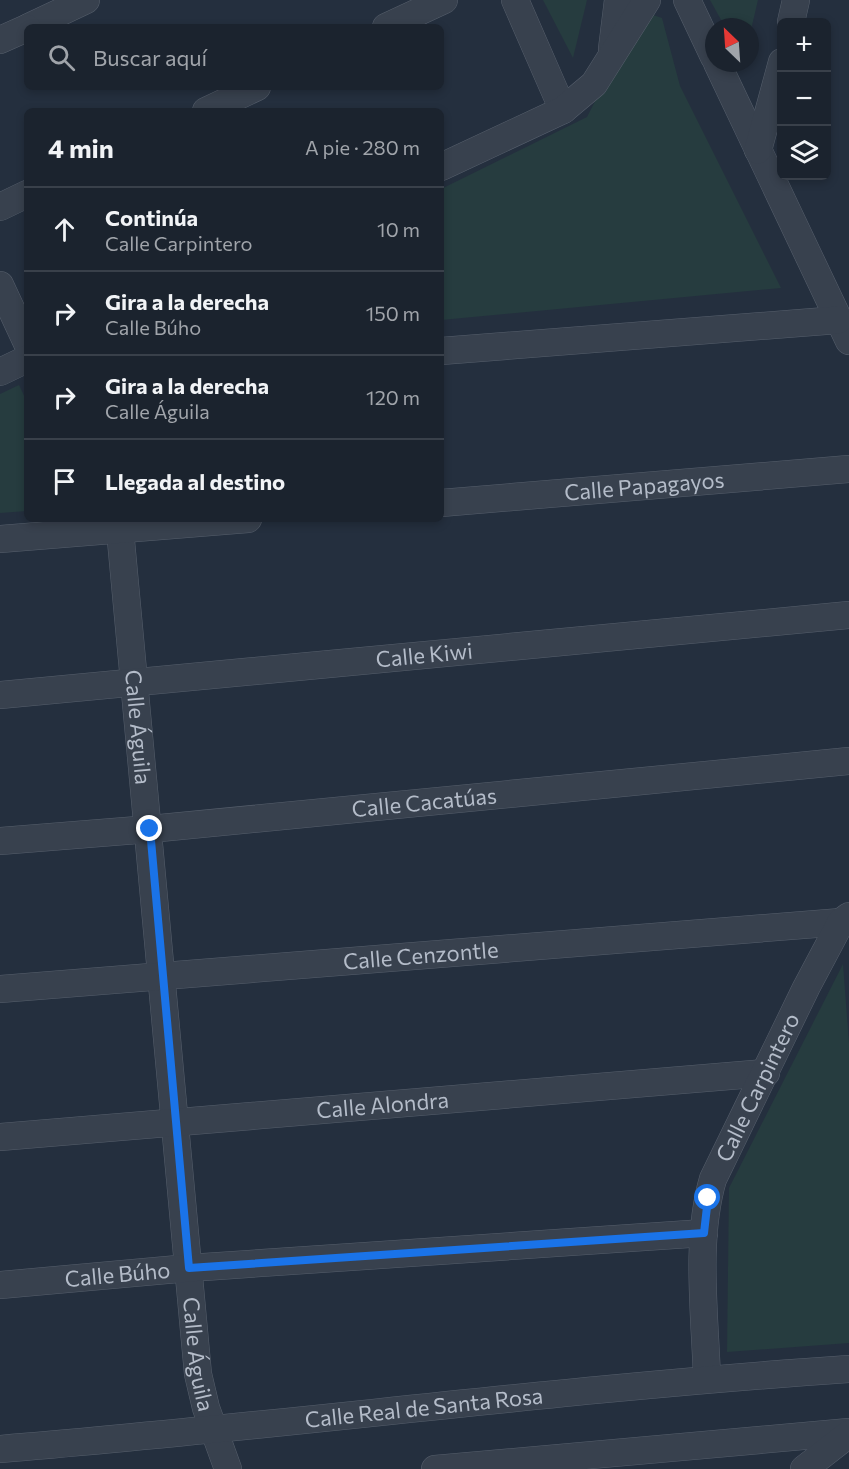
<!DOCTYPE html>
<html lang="es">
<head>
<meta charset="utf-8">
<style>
  :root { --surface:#1b232e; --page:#282f3a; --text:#f1f3f6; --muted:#a0a4aa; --line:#39404a }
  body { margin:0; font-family:Commissioner,sans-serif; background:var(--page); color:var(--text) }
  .controls { position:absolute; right:18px; top:18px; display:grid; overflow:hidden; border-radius:9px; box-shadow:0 3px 9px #0003 }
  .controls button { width:54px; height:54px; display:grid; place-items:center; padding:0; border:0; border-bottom:2px solid var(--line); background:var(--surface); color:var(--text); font:30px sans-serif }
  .compass { position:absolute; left:705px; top:18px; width:54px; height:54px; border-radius:50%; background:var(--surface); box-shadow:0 3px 9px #0003; rotate:335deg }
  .stop { position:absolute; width:18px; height:18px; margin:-14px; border:4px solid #1a73e8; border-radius:50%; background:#fff }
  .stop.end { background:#1a73e8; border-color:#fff; box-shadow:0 2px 6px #0008 }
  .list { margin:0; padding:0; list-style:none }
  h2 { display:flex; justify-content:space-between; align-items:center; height:78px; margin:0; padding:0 24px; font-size:26px }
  h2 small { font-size:20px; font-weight:400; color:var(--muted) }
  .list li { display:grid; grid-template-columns:39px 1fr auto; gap:18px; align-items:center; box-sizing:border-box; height:84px; padding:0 24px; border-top:2px solid var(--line) }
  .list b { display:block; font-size:22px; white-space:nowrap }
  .list p { margin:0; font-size:20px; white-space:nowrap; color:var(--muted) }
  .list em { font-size:20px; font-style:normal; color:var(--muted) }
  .icon { flex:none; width:33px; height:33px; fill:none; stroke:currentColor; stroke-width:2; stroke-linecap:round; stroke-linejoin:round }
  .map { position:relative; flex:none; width:849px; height:1469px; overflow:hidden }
  .search { position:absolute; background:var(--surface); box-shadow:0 3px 9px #0003; left:24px; top:24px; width:420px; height:66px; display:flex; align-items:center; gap:15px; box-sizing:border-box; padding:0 21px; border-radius:9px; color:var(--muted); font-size:22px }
  .panel { position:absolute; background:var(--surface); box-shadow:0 3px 9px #0003; left:24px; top:108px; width:420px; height:414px; border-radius:9px }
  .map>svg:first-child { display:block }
</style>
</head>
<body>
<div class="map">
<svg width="849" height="1469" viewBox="0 0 849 1469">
  <rect width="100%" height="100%" fill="#242f3e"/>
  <g fill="#263c3f">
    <path d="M543,0H587L573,58Z"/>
    <path d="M710,0H758L750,34V27H725Z"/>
    <path d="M650,14L662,18L680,86L781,288L441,320V189L587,117L610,72Z"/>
    <path d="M19,385L27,402V511L0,513V394Z"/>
    <path d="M843,964L849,1043V1343L727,1352L729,1188Z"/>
  </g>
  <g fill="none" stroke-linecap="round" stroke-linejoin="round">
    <g stroke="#565f6c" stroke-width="28">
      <g id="minor">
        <path d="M515,0L563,110"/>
        <path d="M687,0L714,57"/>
        <path d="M791,22L796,0"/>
        <path d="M29,27L86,0"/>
        <path d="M386,27L444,0"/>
        <path d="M0,40L27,28"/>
        <path d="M612,49L618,0"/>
        <path d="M717,63L849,341"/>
        <path d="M206,111L257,87"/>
        <path d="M758,150L782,62"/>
        <path d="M441,167L563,110L594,84L647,0"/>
        <path d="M0,207L27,194"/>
        <path d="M0,285L27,343"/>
        <path d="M441,351L838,320"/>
        <path d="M0,372L27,359"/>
        <path id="s1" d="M441,503L849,469"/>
        <path id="s2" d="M115,519L120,530L198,1374L206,1408L228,1469"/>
        <path d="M0,539L248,519"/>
        <path id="s3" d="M0,695L849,615"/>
        <path id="s4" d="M0,841L150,829L849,761"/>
        <path id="s5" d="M0,989L841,922"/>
        <path id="s6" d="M0,1137L766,1073"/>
        <path id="s7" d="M0,1285L189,1268L704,1233"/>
        <path id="s8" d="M707,1379C705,1315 695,1240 713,1179L806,988L841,922L849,916"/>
        <path id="s9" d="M0,1449C283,1426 565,1388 849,1369"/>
        <path d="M435,1469L849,1432"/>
        <path d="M804,1469L849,1434"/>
      </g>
    </g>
    <use href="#minor" stroke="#38414e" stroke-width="27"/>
  </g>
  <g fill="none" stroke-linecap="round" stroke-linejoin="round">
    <path stroke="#1a73e8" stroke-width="8" d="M150,829L189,1268L704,1233L708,1198"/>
  </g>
  <g text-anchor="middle" stroke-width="6" stroke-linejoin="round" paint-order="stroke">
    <g font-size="22" fill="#b4bcc9" stroke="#1d2633">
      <text dy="8" stroke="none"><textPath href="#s1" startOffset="204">Calle Papagayos</textPath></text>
      <text dy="8" stroke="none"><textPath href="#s3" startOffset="426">Calle Kiwi</textPath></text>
      <text dy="8" stroke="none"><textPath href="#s2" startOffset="210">Calle Águila</textPath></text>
      <text dy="8" stroke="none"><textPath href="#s4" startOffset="426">Calle Cacatúas</textPath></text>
      <text dy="8" stroke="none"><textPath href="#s5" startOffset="422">Calle Cenzontle</textPath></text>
      <text dy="8" stroke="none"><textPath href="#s8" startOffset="303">Calle Carpintero</textPath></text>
      <text dy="8" stroke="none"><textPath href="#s6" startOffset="384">Calle Alondra</textPath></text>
      <text dy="8" stroke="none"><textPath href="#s7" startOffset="118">Calle Búho</textPath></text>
      <text dy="8" stroke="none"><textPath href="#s2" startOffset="840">Calle Águila</textPath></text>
      <text dy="8" stroke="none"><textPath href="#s9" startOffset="426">Calle Real de Santa Rosa</textPath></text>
    </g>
  </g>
</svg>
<div class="controls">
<button>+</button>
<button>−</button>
<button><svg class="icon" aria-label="layers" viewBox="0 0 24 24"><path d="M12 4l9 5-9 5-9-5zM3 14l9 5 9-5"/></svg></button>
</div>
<svg class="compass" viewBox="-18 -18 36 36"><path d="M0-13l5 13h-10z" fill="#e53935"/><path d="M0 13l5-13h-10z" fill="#a0a4aa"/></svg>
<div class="stop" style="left:708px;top:1198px"></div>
<div class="stop end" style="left:150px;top:829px"></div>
<div class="search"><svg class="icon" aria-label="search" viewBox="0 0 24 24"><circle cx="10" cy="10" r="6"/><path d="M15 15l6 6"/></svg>Buscar aquí</div>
<section class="panel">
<h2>4 min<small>A pie · 280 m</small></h2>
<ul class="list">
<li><svg class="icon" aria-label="ahead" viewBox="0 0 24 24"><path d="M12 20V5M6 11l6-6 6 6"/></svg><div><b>Continúa</b><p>Calle Carpintero</p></div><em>10 m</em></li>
<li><svg class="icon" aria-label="right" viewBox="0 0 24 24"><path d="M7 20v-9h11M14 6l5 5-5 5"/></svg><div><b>Gira a la derecha</b><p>Calle Búho</p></div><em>150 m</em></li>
<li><svg class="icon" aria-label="right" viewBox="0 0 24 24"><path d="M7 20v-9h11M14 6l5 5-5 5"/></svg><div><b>Gira a la derecha</b><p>Calle Águila</p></div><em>120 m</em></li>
<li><svg class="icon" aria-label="arrive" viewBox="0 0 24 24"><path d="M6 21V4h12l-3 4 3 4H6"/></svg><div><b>Llegada al destino</b></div></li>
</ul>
</section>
</div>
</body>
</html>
